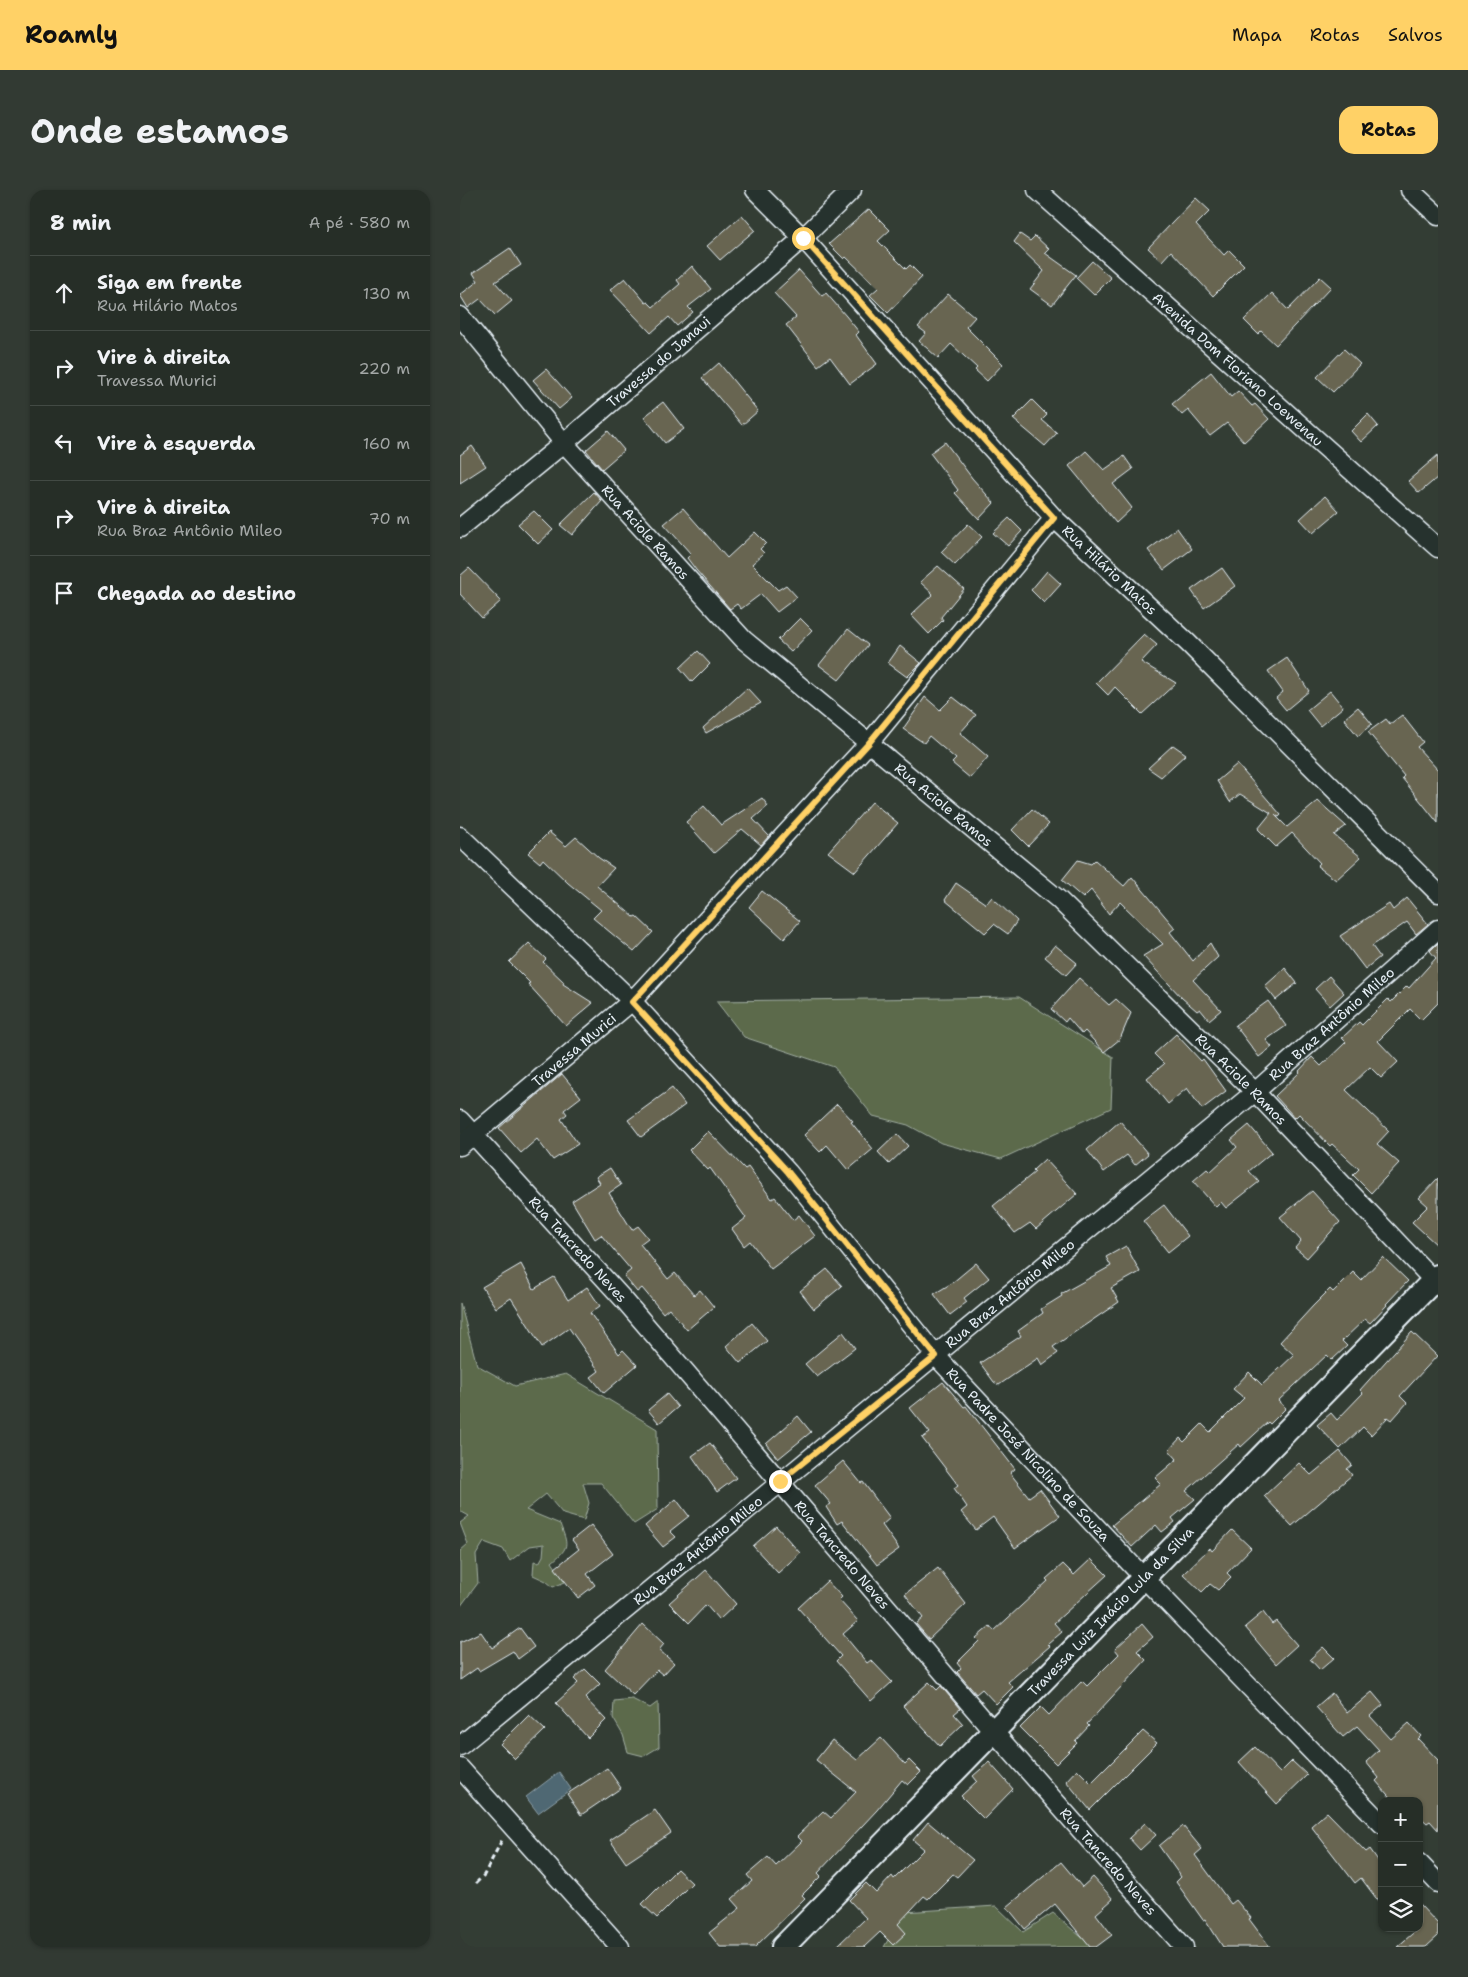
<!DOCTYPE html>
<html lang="pt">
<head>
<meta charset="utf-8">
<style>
  :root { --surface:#262e27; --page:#323a33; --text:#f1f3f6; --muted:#a4a8a7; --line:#424a44; --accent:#ffd166 }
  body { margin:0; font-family:"Shantell Sans",sans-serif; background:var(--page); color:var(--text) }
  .controls { position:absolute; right:15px; bottom:15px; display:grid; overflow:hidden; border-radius:10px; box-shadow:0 1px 4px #0004 }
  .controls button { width:45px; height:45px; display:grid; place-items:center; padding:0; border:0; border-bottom:1px solid var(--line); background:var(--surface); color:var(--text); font:25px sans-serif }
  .stop { position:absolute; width:15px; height:15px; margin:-11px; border:4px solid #ffd166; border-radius:50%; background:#fff }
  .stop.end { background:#ffd166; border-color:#fff; box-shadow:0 1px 5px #0008 }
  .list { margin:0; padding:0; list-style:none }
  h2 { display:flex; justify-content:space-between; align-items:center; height:65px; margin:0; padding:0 20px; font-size:21px }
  h2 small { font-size:16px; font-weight:400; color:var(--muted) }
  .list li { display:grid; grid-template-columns:32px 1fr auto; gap:15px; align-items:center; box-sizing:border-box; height:75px; padding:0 20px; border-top:1px solid var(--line) }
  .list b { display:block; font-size:19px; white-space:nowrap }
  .list p { margin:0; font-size:16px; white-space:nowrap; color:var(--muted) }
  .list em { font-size:16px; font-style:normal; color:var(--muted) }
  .icon { flex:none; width:28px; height:28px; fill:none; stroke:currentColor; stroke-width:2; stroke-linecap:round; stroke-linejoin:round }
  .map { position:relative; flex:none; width:978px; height:1757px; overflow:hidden; border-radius:15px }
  header { display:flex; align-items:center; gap:30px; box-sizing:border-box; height:70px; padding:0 25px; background:var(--accent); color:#111 }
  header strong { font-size:24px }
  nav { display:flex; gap:28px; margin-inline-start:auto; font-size:18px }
  .intro { display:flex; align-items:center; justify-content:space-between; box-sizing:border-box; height:120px; padding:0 30px }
  h1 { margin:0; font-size:35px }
  .button { padding:12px 22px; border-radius:15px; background:var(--accent); color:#111; font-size:18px; font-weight:700 }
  main { display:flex; gap:30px; padding:0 30px }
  aside { flex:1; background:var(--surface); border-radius:15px; box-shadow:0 1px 4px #0004 }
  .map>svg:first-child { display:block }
</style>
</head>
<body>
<header>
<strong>Roamly</strong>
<nav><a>Mapa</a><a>Rotas</a><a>Salvos</a></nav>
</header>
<div class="intro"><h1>Onde estamos</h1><a class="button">Rotas</a></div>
<main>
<aside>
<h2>8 min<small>A pé · 580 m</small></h2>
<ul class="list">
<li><svg class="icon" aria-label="ahead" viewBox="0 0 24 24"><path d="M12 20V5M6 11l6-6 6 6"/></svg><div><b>Siga em frente</b><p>Rua Hilário Matos</p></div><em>130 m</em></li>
<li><svg class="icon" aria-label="right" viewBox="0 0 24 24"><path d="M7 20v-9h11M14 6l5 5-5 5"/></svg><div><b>Vire à direita</b><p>Travessa Murici</p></div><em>220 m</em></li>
<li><svg class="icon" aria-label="left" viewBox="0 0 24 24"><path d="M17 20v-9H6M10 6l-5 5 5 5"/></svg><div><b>Vire à esquerda</b></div><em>160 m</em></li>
<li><svg class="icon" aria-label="right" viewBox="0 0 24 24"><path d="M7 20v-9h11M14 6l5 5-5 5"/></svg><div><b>Vire à direita</b><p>Rua Braz Antônio Mileo</p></div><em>70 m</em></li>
<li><svg class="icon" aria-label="arrive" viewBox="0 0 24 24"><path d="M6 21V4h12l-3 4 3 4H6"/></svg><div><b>Chegada ao destino</b></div></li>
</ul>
</aside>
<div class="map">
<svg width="978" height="1757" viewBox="0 0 978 1757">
  <rect width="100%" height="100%" fill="#333d34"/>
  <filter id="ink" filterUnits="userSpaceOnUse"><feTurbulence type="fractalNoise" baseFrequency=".02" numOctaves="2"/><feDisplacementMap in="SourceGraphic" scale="10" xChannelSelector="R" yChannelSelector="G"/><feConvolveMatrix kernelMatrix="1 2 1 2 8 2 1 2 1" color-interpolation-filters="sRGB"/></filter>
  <g filter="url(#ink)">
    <g fill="#5c6b4c" stroke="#a2aea2">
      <path d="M559,807L653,867L651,918L541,969L481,953L448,935L413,926L374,877L284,847L256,811Z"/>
      <path d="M0,1113L17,1175L55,1196L106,1184L197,1239L198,1319L174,1334L141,1293H123L129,1313L124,1330L103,1324L86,1304L66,1320L100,1334C108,1355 110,1357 92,1372L105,1392L93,1397L86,1391L73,1385L74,1371L79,1373L83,1366L84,1354L70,1356L50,1371L43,1359L24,1352L16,1365L18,1393L0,1417V1361L8,1354L0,1333L9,1326L0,1321Z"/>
      <path d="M172,1509L190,1518L198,1512L199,1557L184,1566L168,1562L163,1545L153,1528L154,1511Z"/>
      <path d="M536,1716L563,1742L593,1723L633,1757H424L444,1722Z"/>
    </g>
    <path fill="#4f6873" stroke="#8c9fa8" d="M99,1582L111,1599L78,1623L66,1607Z"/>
    <g fill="#676551" stroke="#e8f1f8">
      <path d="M736,8L750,21L736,35L764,65L769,60L784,75L753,106L711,61L702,71L688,58Z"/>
      <path d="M409,19L430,40L418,51L446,79L450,75L462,87L428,123L410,105L418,98L386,67L384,69L369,54Z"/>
      <path d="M282,25L295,40L260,70L247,56Z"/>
      <path d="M560,44L570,51L575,46L589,59L585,63L616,85L592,115L570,99L584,81L554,52Z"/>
      <path d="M50,58L61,75L35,92L52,111L35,125L20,109L8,118L0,105L18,91L13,83Z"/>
      <path d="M632,71L651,88L634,105L616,88Z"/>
      <path d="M232,76L251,99L228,117L233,122L217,136L209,127L191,143L150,100L165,88L186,113L188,112L193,117L220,94L217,90Z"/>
      <path d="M339,80L362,106L366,103L386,126L399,142L396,145L417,174L390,194L370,167L358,176L326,135L336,127L314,103Z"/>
      <path d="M860,87L871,97L816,155L801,141L798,144L784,130L812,103L828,120Z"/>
      <path d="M488,104L515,127L506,137L543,174L527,191L515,180L517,178L491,154L478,168L459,151L466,143L458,137Z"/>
      <path d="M884,159L900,174L873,202L857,187Z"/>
      <path d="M259,173L298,221L282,235L242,188Z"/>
      <path d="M86,179L112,208L99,219L73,190Z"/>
      <path d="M751,182L771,207L778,201L792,216L795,214L809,229L784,252L767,233L750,246L728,220L722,225L712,214Z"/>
      <path d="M572,210L587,225L582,230L597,243L585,256L553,229Z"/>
      <path d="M203,212L224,239L205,253L184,227Z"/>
      <path d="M908,224L918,236L901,252L891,241Z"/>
      <path d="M148,241L164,260L142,279L126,260Z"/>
      <path d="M485,252L512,288L534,313L519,329L495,303L498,300L470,263Z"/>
      <path d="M12,256L26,276L0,293V265Z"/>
      <path d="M626,261L644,280L664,266L673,279L653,294L672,318L656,333L609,276Z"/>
      <path d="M978,265V287L959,303L948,291Z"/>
      <path d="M134,302L142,311L112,345L100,335Z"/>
      <path d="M865,306L879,321L853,343L840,329Z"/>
      <path d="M223,318L267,368L295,342L306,353L300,359L304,363L292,374L318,400L326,395L337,407L317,422L301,404L281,419L277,414L270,419L236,380L227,368L231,364L204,334Z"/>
      <path d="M74,321L93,340L78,354L58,334Z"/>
      <path d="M549,328L562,341L548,356L533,343Z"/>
      <path d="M508,334L522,347L495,375L481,362Z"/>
      <path d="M717,338L732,359L704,380L688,360Z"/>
      <path d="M478,376L504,399L481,427L483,430L469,444L451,425L473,404L460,392Z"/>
      <path d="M9,378L41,411L22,428L0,404V386Z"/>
      <path d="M762,378L775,396L744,418L731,400Z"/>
      <path d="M587,381L601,394L584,413L571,400Z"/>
      <path d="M340,428L352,440L331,462L318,450Z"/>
      <path d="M388,439L408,455L379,490L359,475Z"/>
      <path d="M684,444L697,455L681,472L716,493L682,524L655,497L648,505L636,493Z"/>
      <path d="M440,456L461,473L447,487L428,473Z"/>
      <path d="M238,461L250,474L232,492L220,478Z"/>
      <path d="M827,468L849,501L826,520L816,508L823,502L808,481Z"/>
      <path d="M287,498L301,513L246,543L243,538Z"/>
      <path d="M870,501L883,517L860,536L847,520Z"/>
      <path d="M465,507L480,520L493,507L516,525L500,543L528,567L510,588L492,573L496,569L469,546L464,553L443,539Z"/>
      <path d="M898,517L912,534L898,546L884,529Z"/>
      <path d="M942,525L963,552L957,557L978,580V633L942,588L944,586L908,542L926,529L930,534Z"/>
      <path d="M713,555L726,564L701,587L688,578Z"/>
      <path d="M777,574L821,625L819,627L815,625L827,637L858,611L886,636L874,645L901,667L876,690L857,676L860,673L832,643L816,657L798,639L811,623L780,604L770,612L757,591Z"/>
      <path d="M302,608L308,616L293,629L309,646L301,655L282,639L254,663L226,632L244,616L261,635Z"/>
      <path d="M412,612L438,633L395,682L368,662Z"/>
      <path d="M572,619L589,634L568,656L552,640Z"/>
      <path d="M89,642L106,656L116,647L139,668L154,678L137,696L174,727L176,726L193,742L174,762L133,728L141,720L108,693L83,669L80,673L68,663Z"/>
      <path d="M618,670L631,674L635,670L664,696L672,687L715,738L710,742L733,771L750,753L758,767L733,790L761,820L749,830L740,819L737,821L722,808L683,766L703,754L660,712L649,724L631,700L623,708L602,690Z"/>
      <path d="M496,693L526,714L532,707L557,731L548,744L534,734L525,743L485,710Z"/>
      <path d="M302,701L340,731L324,749L289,717Z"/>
      <path d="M947,708L968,734L956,744L947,732L912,756L920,767L905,779L880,746L929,714L933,720Z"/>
      <path d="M69,753L86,769L83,772L104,792L103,794L133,813L106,836L68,794L70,793L49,772Z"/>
      <path d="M978,753V813L961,830L950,819L918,851L938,872L921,888L910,877L886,900L929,941L917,954L939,973L911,1003L893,985L899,979L872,954L870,956L839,924L835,928L815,906L840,882L839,881L852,867L861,876L886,852L882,848L899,832L902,835L928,809L931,812L947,796L949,798L976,768L970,761Z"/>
      <path d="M595,755L617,773L606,785L585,767Z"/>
      <path d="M825,778L837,793L816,810L805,796Z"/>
      <path d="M869,786L884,803L870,816L855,799Z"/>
      <path d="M619,788L649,815L656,809L671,823L660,849L644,862L625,841L622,844L608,828L605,832L591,819Z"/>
      <path d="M808,811L826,836L806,850L812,857L799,867L775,835Z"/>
      <path d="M716,844L741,871L743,869L766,901L742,919L727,898L708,914L687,888L704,874L694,864Z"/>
      <path d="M102,884L121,907L104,920L107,924L101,929L118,954L93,970L77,949L61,963L39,938Z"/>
      <path d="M212,898L225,915L181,947L168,930Z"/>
      <path d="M377,914L393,931L391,932L413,959L388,980L367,955L360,962L344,945Z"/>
      <path d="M660,931L688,964L675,975L667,965L644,982L627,960Z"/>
      <path d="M789,935L812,962L789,981L799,992L766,1018L761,1012L756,1017L733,991L747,979L750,982L777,957L771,950Z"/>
      <path d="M248,941L285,979L288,977L312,1009L315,1007L333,1030L339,1025L355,1046L311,1079L290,1051L284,1056L272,1039L286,1028L250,978L248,980L229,960Z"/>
      <path d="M437,944L448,956L429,974L418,962Z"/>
      <path d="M585,969L617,1004L576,1039L570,1033L555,1043L533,1016L575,982L573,980Z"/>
      <path d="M150,978L161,995L149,1003L172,1040L178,1036L188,1048L180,1054L208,1089L215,1083L234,1105L240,1100L254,1117L227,1140L209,1118L203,1123L182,1098L177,1102L164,1086L171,1080L141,1045L135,1049L112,1011L140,993L136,987Z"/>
      <path d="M978,988V1056L952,1032L968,1016L959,1008Z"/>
      <path d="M852,1001L880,1032L847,1068L835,1058L841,1051L820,1027Z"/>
      <path d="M704,1015L728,1046L708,1062L683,1031Z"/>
      <path d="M666,1056L680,1082L651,1098L659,1112L593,1157L598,1163L582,1175L578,1168L539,1195L534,1192L520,1173L561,1146L558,1141L583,1123L581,1119L602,1106L601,1104L651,1076L646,1067Z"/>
      <path d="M923,1067L948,1091L926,1114L927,1115L910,1133L905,1129L882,1151L887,1156L872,1170L867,1165L818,1211L826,1218L810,1234L808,1232L781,1257L779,1254L726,1301L735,1309L712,1328L715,1332L702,1342L696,1335L672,1357L652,1335L701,1294L695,1288L717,1269L709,1260L720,1248L724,1252L742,1234L750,1242L784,1208L773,1199L789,1182L802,1195L834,1165L820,1152L853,1116L870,1099L873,1102L893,1082L901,1090Z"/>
      <path d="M516,1073L529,1088L504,1108L507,1112L490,1125L474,1104L492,1093Z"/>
      <path d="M61,1074L74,1099L94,1087L108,1110L127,1097L140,1116L130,1123L159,1164L163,1160L177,1175L144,1203L131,1187L139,1181L109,1138L82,1157L51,1108L36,1118L22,1097Z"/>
      <path d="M367,1079L382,1096L354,1119L340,1101Z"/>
      <path d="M292,1133L307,1151L280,1173L266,1156Z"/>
      <path d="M383,1142L395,1158L357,1187L345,1174Z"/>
      <path d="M952,1142L977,1166L940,1206L947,1213L932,1230L928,1227L911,1245L903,1237L880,1259L857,1235L871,1223L877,1230L903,1203L900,1200Z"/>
      <path d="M483,1192L504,1217L506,1216L555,1279L550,1283L569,1307L580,1299L600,1326L555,1358L533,1327L516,1340L501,1322L507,1317L494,1298L498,1295L462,1248L470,1243L450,1218Z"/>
      <path d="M207,1204L218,1217L199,1233L188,1220Z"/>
      <path d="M338,1226L351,1242L318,1269L306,1254Z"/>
      <path d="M250,1253L276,1288L257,1302L232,1266Z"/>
      <path d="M880,1261L892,1275L887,1279L892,1285L832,1336L804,1306L839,1273L851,1285Z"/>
      <path d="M383,1271L401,1293L403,1292L430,1328L422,1335L439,1359L417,1375L382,1331L377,1334L366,1317L371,1314L355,1295Z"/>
      <path d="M216,1309L229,1326L210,1341L216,1347L203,1357L185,1336Z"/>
      <path d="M131,1335L153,1364L127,1384L135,1395L118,1408L95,1378L119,1359L112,1350Z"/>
      <path d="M316,1336L340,1363L318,1383L293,1356Z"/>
      <path d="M772,1340L791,1358L767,1383L771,1387L758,1400L750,1394L742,1402L723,1384L750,1358L752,1361Z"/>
      <path d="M631,1369L647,1385L594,1433L602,1442L588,1454L590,1456L548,1492L553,1497L536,1514L522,1499L516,1504L497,1482L501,1478L497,1473L519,1451L516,1448L530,1436L534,1441L588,1391L586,1389L603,1374L614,1385Z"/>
      <path d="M478,1378L506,1414L469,1449L456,1434L463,1428L445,1404Z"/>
      <path d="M246,1380L276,1414L259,1430L246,1415L229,1433L209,1413Z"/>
      <path d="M367,1391L382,1407L379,1410L398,1431L383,1444L407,1473L411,1470L432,1492L411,1511L376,1471L381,1466L338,1418Z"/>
      <path d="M803,1422L812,1434L816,1431L837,1455L816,1474L785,1437Z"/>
      <path d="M183,1434L204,1454L199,1460L214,1473L203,1485L197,1480L173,1505L145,1479Z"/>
      <path d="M682,1434L693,1447L677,1461L686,1470L627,1534L629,1536L615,1551L617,1553L596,1574L560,1538L581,1517L589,1525L622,1491L627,1496L659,1464L655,1459Z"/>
      <path d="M60,1438L74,1457L58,1469L53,1461L19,1481L17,1478L0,1490V1452L21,1442L32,1458Z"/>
      <path d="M863,1457L874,1468L860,1480L850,1469Z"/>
      <path d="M125,1479L140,1494L125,1508L146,1530L128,1548L96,1513L118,1493L114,1489Z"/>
      <path d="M469,1492L477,1500L481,1496L500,1519L494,1524L503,1534L480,1556L443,1516Z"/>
      <path d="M912,1502L923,1515L910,1526L931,1549L949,1533L961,1546L958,1549L978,1570V1640L970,1631L967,1633L959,1626V1611H933L916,1591L919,1588L906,1572L919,1560L897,1536L883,1547L856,1517L872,1503L887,1523Z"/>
      <path d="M69,1525L85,1540L55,1569L40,1554Z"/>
      <path d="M683,1541L697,1553L630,1620L606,1591L617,1579L631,1593Z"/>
      <path d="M421,1548L445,1574L449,1570L461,1582L448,1595L442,1590L417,1620L358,1683L361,1686L342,1705L345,1708L295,1757H260L249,1743L280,1718L272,1709L292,1691L287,1685L308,1667L316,1676L342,1651L337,1646L363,1621L371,1628L396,1602L356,1570L372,1550L397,1570Z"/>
      <path d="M795,1557L820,1583L832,1571L847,1585L817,1614L779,1572Z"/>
      <path d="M529,1572L553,1599L524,1629L501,1606L517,1591L513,1586Z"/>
      <path d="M147,1578L161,1598L121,1625L107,1604Z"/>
      <path d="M195,1620L211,1643L166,1673L150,1650Z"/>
      <path d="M867,1622L906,1662L910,1659L922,1676V1716L901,1688L895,1693L851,1636Z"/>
      <path d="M468,1632L513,1670L497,1687L493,1684L468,1709L464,1706L438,1734L446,1743L433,1755L420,1742L404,1757H376L406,1728L389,1710L406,1693L416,1703L432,1686L434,1689L464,1659L453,1650Z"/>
      <path d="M685,1633L696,1645L680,1660L669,1648Z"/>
      <path d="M723,1636L742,1659L735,1665L771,1714L776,1710L791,1728L789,1729L810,1757H763L745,1729L743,1730L716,1692L721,1687L699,1656Z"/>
      <path d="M601,1672L622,1697L633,1687L653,1709L636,1724L652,1745L636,1757H630L595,1714L565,1739L547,1717Z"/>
      <path d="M217,1679L232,1693L197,1728L182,1714Z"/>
      <path d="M959,1714L978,1734V1746L966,1757H937L959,1738Z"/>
    </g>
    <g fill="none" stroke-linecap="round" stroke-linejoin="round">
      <g stroke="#e8f1f8" stroke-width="21">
        <g id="minor">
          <path id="s1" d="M295,0L343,48L594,328L728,453L978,703"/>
          <path id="s2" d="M577,0L978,358"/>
          <path d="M950,0L978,26"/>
          <path id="s3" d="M0,126L104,253L284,450L598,709L795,902L974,1091"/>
          <path id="s4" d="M0,338L104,253L343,48L392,0"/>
          <path id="s5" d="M0,646L172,811L328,982L476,1166L684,1388L922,1634"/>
          <path id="s6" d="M0,930L165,1111L534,1542L724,1757"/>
          <path id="s7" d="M0,956L172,811L408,554L594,328"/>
          <path id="s8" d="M0,1556L795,902L978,739"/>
          <path d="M0,1578L160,1757"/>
          <path d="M959,1673L978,1693"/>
        </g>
      </g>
      <g stroke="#e8f1f8" stroke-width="26">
        <g id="tertiary">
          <path id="s9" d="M323,1757L978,1086"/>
        </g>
      </g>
      <path stroke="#e8f1f8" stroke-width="3" stroke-dasharray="5 4" stroke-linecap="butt" d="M16,1693L24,1685L42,1650"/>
      <use href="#minor" stroke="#26332d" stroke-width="18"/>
      <use href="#tertiary" stroke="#26332d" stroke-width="22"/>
    </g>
  </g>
  <g fill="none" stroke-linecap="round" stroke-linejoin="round" filter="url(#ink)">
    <path stroke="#ffd166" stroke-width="6" d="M320,1291L476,1166L328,982L172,812L408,554L594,328L343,48"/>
  </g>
  <g text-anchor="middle" stroke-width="4" stroke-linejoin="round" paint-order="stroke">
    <g font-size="14" fill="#e8f1f8" stroke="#26332d">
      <text dy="5" stroke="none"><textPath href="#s4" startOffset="259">Travessa do Janaui</textPath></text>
      <text dy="5" stroke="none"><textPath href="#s2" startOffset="269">Avenida Dom Floriano Loewenau</textPath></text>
      <text dy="5" stroke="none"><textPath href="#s3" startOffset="285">Rua Aciole Ramos</textPath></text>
      <text dy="5" stroke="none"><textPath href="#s1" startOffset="520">Rua Hilário Matos</textPath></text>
      <text dy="5" stroke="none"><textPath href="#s3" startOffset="690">Rua Aciole Ramos</textPath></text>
      <text dy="5" stroke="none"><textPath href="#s8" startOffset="1132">Rua Braz Antônio Mileo</textPath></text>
      <text dy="5" stroke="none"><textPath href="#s7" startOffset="149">Travessa Murici</textPath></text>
      <text dy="5" stroke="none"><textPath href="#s3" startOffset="1095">Rua Aciole Ramos</textPath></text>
      <text dy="5" stroke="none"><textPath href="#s6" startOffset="175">Rua Tancredo Neves</textPath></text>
      <text dy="5" stroke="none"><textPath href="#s8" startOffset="712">Rua Braz Antônio Mileo</textPath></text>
      <text dy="5" stroke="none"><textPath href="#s5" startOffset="841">Rua Padre José Nicolino de Souza</textPath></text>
      <text dy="5" stroke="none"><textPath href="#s8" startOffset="308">Rua Braz Antônio Mileo</textPath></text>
      <text dy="5" stroke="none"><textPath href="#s6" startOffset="579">Rua Tancredo Neves</textPath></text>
      <text dy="5" stroke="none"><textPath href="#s9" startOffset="469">Travessa Luiz Inácio Lula da Silva</textPath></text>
      <text dy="5" stroke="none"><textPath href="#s6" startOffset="985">Rua Tancredo Neves</textPath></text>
    </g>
  </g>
</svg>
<div class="controls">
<button>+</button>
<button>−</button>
<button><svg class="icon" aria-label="layers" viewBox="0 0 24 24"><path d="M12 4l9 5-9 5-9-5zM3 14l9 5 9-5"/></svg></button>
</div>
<div class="stop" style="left:343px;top:48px"></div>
<div class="stop end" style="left:320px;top:1291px"></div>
</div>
</main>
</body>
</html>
